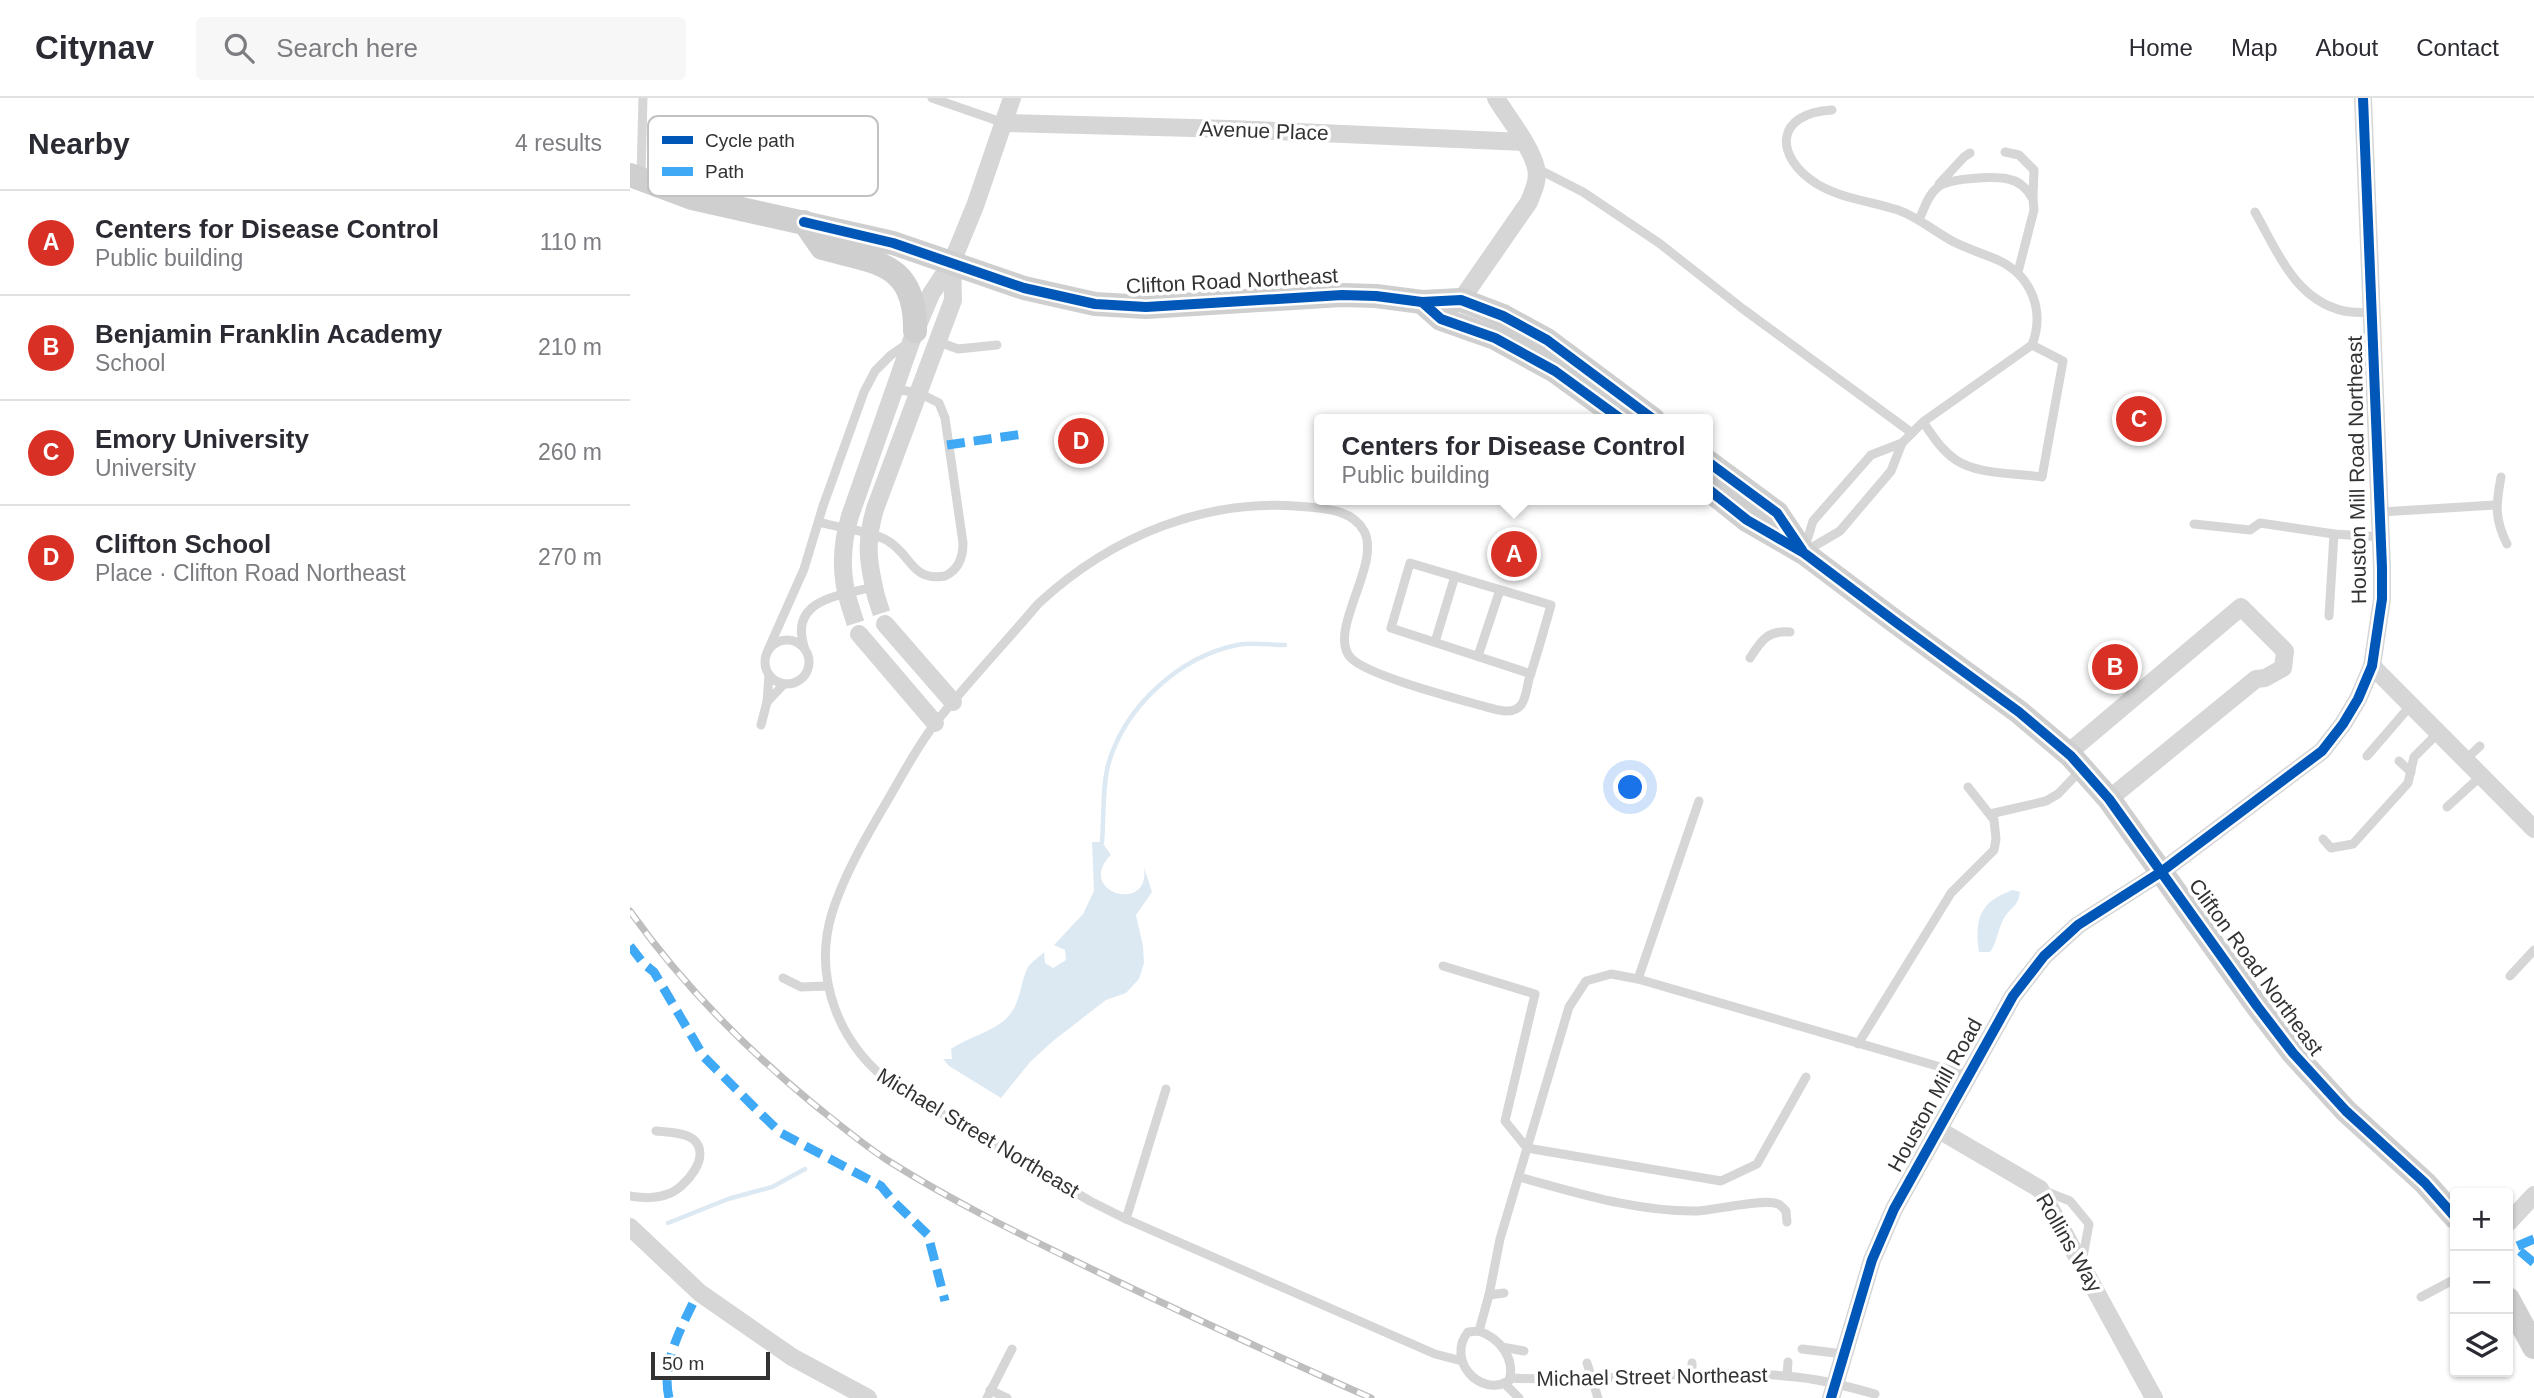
<!DOCTYPE html>
<html lang="en">
<head>
<meta charset="utf-8">
<style>
  :root { --surface:#fff; --page:#f7f7f7; --text:#2b2b33; --muted:#7c7c81; --line:#e1e1e2; --accent:#d93025 }
  body { margin:0; font-family:Helvetica,sans-serif; background:var(--page); color:var(--text) }
  .controls { position:absolute; right:21px; bottom:21px; display:grid; overflow:hidden; border-radius:7px; box-shadow:0 2px 5px #0004 }
  .controls button { width:63px; height:63px; display:grid; place-items:center; padding:0; border:0; border-bottom:2px solid var(--line); background:var(--surface); color:var(--text); font:35px sans-serif }
  .scale { position:absolute; left:21px; bottom:18px; width:119px; box-sizing:border-box; padding-left:7px; border:4px solid #323232; border-top:0; font-size:19px; line-height:24px; white-space:nowrap; color:#323232; -webkit-text-stroke:5px #fff; paint-order:stroke }
  .you { position:absolute; left:1001px; top:690px; width:24px; height:24px; margin:-18px; border:5px solid #fff; border-radius:50%; background:#1a73e8; box-shadow:0 0 0 10px #1a73e833 }
  .badge { display:grid; place-items:center; width:46px; height:46px; border-radius:50%; background:var(--accent); color:#fff; font-size:23px; font-weight:700 }
  .pin { position:absolute; translate:-50% -50%; border:4px solid #fff; box-shadow:0 2px 7px #0006 }
  .popup { position:absolute; left:684px; top:316px; width:399px; height:91px; box-sizing:border-box; display:grid; place-content:center; border-radius:7px; background:var(--surface); filter:drop-shadow(0 2px 5px #0005); font-size:23px; white-space:nowrap; color:var(--muted) }
  .popup b { font-size:26px; color:var(--text) }
  .popup::after { content:''; position:absolute; left:50%; top:100%; margin-left:-14px; border:14px solid transparent; border-top-color:var(--surface) }
  .list { margin:0; padding:0; list-style:none }
  h2 { display:flex; justify-content:space-between; align-items:center; height:91px; margin:0; padding:0 28px; font-size:30px }
  h2 small { font-size:23px; font-weight:400; color:var(--muted) }
  .list li { display:grid; grid-template-columns:46px 1fr auto; gap:21px; align-items:center; box-sizing:border-box; height:105px; padding:0 28px; border-top:2px solid var(--line) }
  .list b { display:block; font-size:26px; white-space:nowrap }
  .list p { margin:0; font-size:23px; white-space:nowrap; color:var(--muted) }
  .list em { font-size:23px; font-style:normal; color:var(--muted) }
  .icon { flex:none; width:38px; height:38px; fill:none; stroke:currentColor; stroke-width:2; stroke-linecap:round; stroke-linejoin:round }
  .map { position:relative; flex:none; width:1904px; height:1300px; overflow:hidden }
  header { display:flex; align-items:center; gap:42px; box-sizing:border-box; height:98px; padding:0 35px; background:var(--surface); border-bottom:2px solid var(--line) }
  header strong { font-size:33px }
  nav { display:flex; gap:38px; margin-inline-start:auto; font-size:24px }
  .search { width:490px; height:63px; background:var(--page); display:flex; align-items:center; gap:18px; box-sizing:border-box; padding:0 24px; border-radius:7px; color:var(--muted); font-size:26px }
  main { display:flex }
  aside { flex:1; background:var(--surface) }
  .map>svg:first-child { display:block }
</style>
</head>
<body>
<header>
<strong>Citynav</strong>
<div class="search"><svg class="icon" aria-label="search" viewBox="0 0 24 24"><circle cx="10" cy="10" r="6"/><path d="M15 15l6 6"/></svg>Search here</div>
<nav><a>Home</a><a>Map</a><a>About</a><a>Contact</a></nav>
</header>
<main>
<aside>
<h2>Nearby<small>4 results</small></h2>
<ul class="list">
<li><span class="badge">A</span><div><b>Centers for Disease Control</b><p>Public building</p></div><em>110 m</em></li>
<li><span class="badge">B</span><div><b>Benjamin Franklin Academy</b><p>School</p></div><em>210 m</em></li>
<li><span class="badge">C</span><div><b>Emory University</b><p>University</p></div><em>260 m</em></li>
<li><span class="badge">D</span><div><b>Clifton School</b><p>Place · Clifton Road Northeast</p></div><em>270 m</em></li>
</ul>
</aside>
<div class="map">
<svg width="1904" height="1300" viewBox="0 0 1904 1300">
  <rect width="100%" height="100%" fill="#fff"/>
  <g fill="#dde9f2">
    <path d="M462,744H472L481,757C444,793 521,818 514,769L522,794L506,817L513,848L514,865L509,881L496,895L476,902L423,943L400,964L371,1000L319,968L313,961H322L321,951C340,938 368,933 381,915C391,901 391,882 398,869C401,864 409,859 414,854L415,865L423,870L436,862L435,852L424,847L453,816L464,793Z"/>
    <path d="M1383,792L1390,794C1389,806 1383,808 1376,817C1368,828 1368,843 1360,854H1349C1344,821 1350,803 1383,792Z"/>
  </g>
  <g fill="none" stroke-linecap="round" stroke-linejoin="round">
    <g stroke="#dde9f2" stroke-width="4.5">
      <path d="M472,744C474,722 472,685 479,664C496,608 549,559 607,547C622,544 640,547 655,547"/>
      <path d="M38,1125L98,1101L142,1089L175,1071"/>
    </g>
    <g stroke="#d6d6d6" stroke-width="18" stroke-dasharray="18 9" stroke-linecap="butt">
      <path d="M246,498L255,526"/>
      <path d="M220,508L229,536"/>
    </g>
    <g stroke="#d6d6d6" stroke-width="9">
      <path d="M302,0L374,25"/>
      <path d="M1202,12C1145,15 1143,58 1187,86C1212,101 1241,103 1268,112C1288,119 1305,134 1324,144C1338,151 1354,156 1368,162C1402,178 1415,213 1402,247"/>
      <path d="M1375,54L1389,57L1404,72L1403,99"/>
      <path d="M908,71L953,94L1029,145L1113,211L1282,335"/>
      <path d="M11,77L13,0"/>
      <path d="M1309,86L1334,59L1340,55"/>
      <path d="M1625,114C1647,153 1665,202 1714,213C1723,215 1733,214 1742,215"/>
      <path d="M1289,122C1294,111 1298,97 1308,89C1319,80 1364,78 1378,81C1390,83 1398,92 1403,101L1404,112L1388,174"/>
      <path d="M309,244L328,251L367,247"/>
      <path d="M1871,379C1866,406 1864,420 1877,446"/>
      <path d="M1751,414L1865,407"/>
      <path d="M189,424C209,430 242,433 258,443C281,456 281,484 315,478C328,472 333,459 333,445L315,320L309,305L289,295L264,291"/>
      <path d="M1564,426L1620,432L1630,425L1704,436L1751,439"/>
      <path d="M1175,449L1183,423L1241,357L1272,345L1293,324L1402,247L1433,263L1412,379C1386,375 1348,377 1326,362C1311,352 1303,338 1293,324"/>
      <path d="M1176,453L1210,433L1261,373L1272,345"/>
      <path d="M1699,518L1704,436"/>
      <circle cx="157" cy="564" r="22"/>
      <path d="M805,544L825,478"/>
      <path d="M174,548C159,501 211,497 244,489"/>
      <path d="M138,552L174,471L193,408L234,294L245,273L261,257L277,246"/>
      <path d="M848,558L870,492"/>
      <path d="M1120,560C1131,543 1137,532 1160,534"/>
      <path d="M139,577L137,604L154,586"/>
      <path d="M131,627L137,604"/>
      <path d="M1737,658L1781,607"/>
      <path d="M1835,662L1850,648"/>
      <path d="M1769,663L1781,674"/>
      <path d="M1817,709L1851,678"/>
      <path d="M1360,716L1416,703L1428,696L1450,673"/>
      <path d="M1693,741L1701,750L1723,746L1778,685L1784,659L1808,635"/>
      <path d="M813,868L905,896L875,1023L897,1050L1091,1083L1127,1066L1176,979"/>
      <path d="M1880,878L1904,852"/>
      <path d="M153,880L171,889L198,888"/>
      <path d="M1008,881L1069,703"/>
      <path d="M1228,946L1321,795L1364,752L1366,741L1364,722L1338,689"/>
      <path d="M889,1079C948,1095 1006,1114 1068,1113C1085,1112 1135,1100 1148,1106C1151,1107 1154,1111 1156,1113L1157,1124"/>
      <path d="M1412,1092L1440,1103L1459,1126L1452,1164"/>
      <path d="M0,1098C13,1100 25,1101 38,1096C55,1090 83,1058 63,1041C54,1034 36,1034 26,1033"/>
      <path d="M496,1121L536,991"/>
      <path d="M859,1197L874,1195"/>
      <path d="M1791,1199L1825,1181"/>
      <path d="M849,1233L859,1197L870,1141L939,909L956,883L981,876L1008,881L1338,977"/>
      <path d="M849,1233C869,1240 886,1260 879,1283C849,1300 816,1261 838,1234Z"/>
      <path d="M872,1249L894,1253"/>
      <path d="M1172,1251L1214,1256"/>
      <path d="M832,1263L805,1256L496,1121L460,1103L265,988C210,949 182,881 202,815C214,777 236,739 256,705C272,678 287,648 307,623C339,583 375,545 408,506C481,438 578,398 678,409C699,411 723,413 734,433C752,466 696,534 721,560C738,578 832,602 860,610C869,612 883,617 891,607C896,601 897,589 899,581C907,557 914,532 921,507L780,465L761,530L901,576"/>
      <path d="M957,1265L968,1300"/>
      <path d="M1062,1265V1277"/>
      <path d="M1157,1278L1158,1264"/>
      <path d="M880,1280C972,1285 1064,1270 1155,1278C1186,1280 1216,1288 1245,1296"/>
      <path d="M874,1285L889,1300"/>
      <path d="M360,1292L377,1300"/>
      <path d="M357,1300L382,1251"/>
    </g>
    <g stroke="#d6d6d6" stroke-width="18">
      <path d="M374,25L600,31L894,44"/>
      <path d="M831,202L899,104C903,93 909,82 906,70C901,48 878,20 866,0"/>
      <path d="M246,498C238,464 235,445 245,411L323,202L322,164"/>
      <path d="M220,508C210,478 211,448 220,418L281,244L301,196L322,164L345,108L382,0"/>
      <path d="M255,526L323,604"/>
      <path d="M229,536L305,625"/>
      <path d="M1742,568L1904,731"/>
      <path d="M1438,655L1611,509L1655,553L1653,570L1635,580L1626,581L1479,701"/>
      <path d="M1309,1032L1410,1091L1524,1300"/>
      <path d="M1878,1125L1904,1097"/>
      <path d="M0,1129L70,1195L162,1259L238,1300"/>
      <path d="M1201,1300L1242,1162L1264,1111L1383,898L1414,858L1448,827L1531,774L1692,653L1713,626L1728,601L1742,568L1752,501V470L1733,0"/>
    </g>
    <g stroke="#cfcfcf" stroke-width="24">
      <path d="M0,77L62,100L263,145L394,190L465,206L516,209L712,197L746,198L792,204L831,202L873,218L917,242L1023,321"/>
      <path d="M174,124L192,150C247,165 286,164 285,233"/>
      <path d="M792,204L811,221L865,240L925,273L991,321"/>
      <path d="M1078,364L1147,415L1171,451"/>
      <path d="M1078,391L1117,422L1174,455L1267,525L1389,614L1441,658L1479,701L1627,908L1663,955L1716,1013L1795,1085L1825,1119"/>
      <path d="M1878,1201L1904,1249"/>
    </g>
    <g stroke="#bebebe" stroke-width="7">
      <path id="rail" d="M0,813C51,885 113,948 181,1004C206,1024 231,1045 257,1062C325,1105 399,1141 472,1176C561,1219 651,1260 741,1300"/>
    </g>
    <use href="#rail" stroke="#fff" stroke-width="4.5" stroke-dasharray="13" stroke-linecap="butt"/>
    <g stroke="#3fa9f5" stroke-width="9" stroke-dasharray="18 9" stroke-linecap="butt">
      <path d="M317,347L393,336"/>
      <path d="M0,848L14,866L24,874L74,959L129,1014L151,1035L251,1088L265,1105L298,1137L315,1203"/>
      <path d="M1904,1141L1885,1149L1904,1165"/>
      <path d="M39,1300C31,1267 50,1232 64,1203"/>
    </g>
    <g stroke="#fff" stroke-width="15">
      <g id="cycleway">
        <path d="M174,124L263,145L394,190L465,206L516,209L712,197L746,198L792,204L831,202L873,218L917,242L1023,321"/>
        <path d="M792,204L811,221L865,240L925,273L991,321"/>
        <path d="M1078,364L1147,415L1172,452"/>
        <path d="M1078,391L1117,422L1174,455L1267,525L1389,614L1441,658L1479,701L1627,908L1663,955L1716,1013L1795,1085L1825,1119"/>
        <path d="M1201,1300L1242,1162L1264,1111L1383,898L1414,858L1448,827L1531,774L1692,653L1713,626L1728,601L1742,568L1752,501V470L1733,0"/>
      </g>
    </g>
    <use href="#cycleway" stroke="#0057b8" stroke-width="10"/>
  </g>
  <g text-anchor="middle" stroke-width="7" stroke-linejoin="round" paint-order="stroke">
    <g font-size="21" fill="#323232" stroke="#fff">
      <text transform="translate(634 33) rotate(2)" y="7">Avenue Place</text>
      <text transform="translate(602 183) rotate(-3)" y="7">Clifton Road Northeast</text>
      <text transform="translate(1727 372) rotate(-91)" y="7">Houston Mill Road Northeast</text>
      <text transform="translate(1626 869) rotate(54)" y="7">Clifton Road Northeast</text>
      <text transform="translate(1305 997) rotate(-61)" y="7">Houston Mill Road</text>
      <text transform="translate(348 1035) rotate(31)" y="7">Michael Street Northeast</text>
      <text transform="translate(1439 1145) rotate(60)" y="7">Rollins Way</text>
      <text transform="translate(1022 1279) rotate(-1)" y="7">Michael Street Northeast</text>
    </g>
  </g>
  <rect x="18" y="18" width="230" height="80" rx="10" fill="#fff" stroke="#c2c2c2" stroke-width="2"/>
  <rect x="32" y="38" width="31" height="8" fill="#0057b8"/>
  <rect x="32" y="69" width="31" height="9" fill="#3fa9f5"/>
  <g font-size="19" fill="#323232">
    <text x="75" y="49">Cycle path</text>
    <text x="75" y="80">Path</text>
  </g>
</svg>
<div class="controls">
<button>+</button>
<button>−</button>
<button><svg class="icon" aria-label="layers" viewBox="0 0 24 24"><path d="M12 4l9 5-9 5-9-5zM3 14l9 5 9-5"/></svg></button>
</div>
<div class="scale">50 m</div>
<div class="you"></div>
<div class="pin badge" style="left:884px;top:456px">A</div>
<div class="popup"><b>Centers for Disease Control</b>Public building</div>
<div class="pin badge" style="left:1485px;top:569px">B</div>
<div class="pin badge" style="left:1509px;top:321px">C</div>
<div class="pin badge" style="left:451px;top:343px">D</div>
</div>
</main>
</body>
</html>
